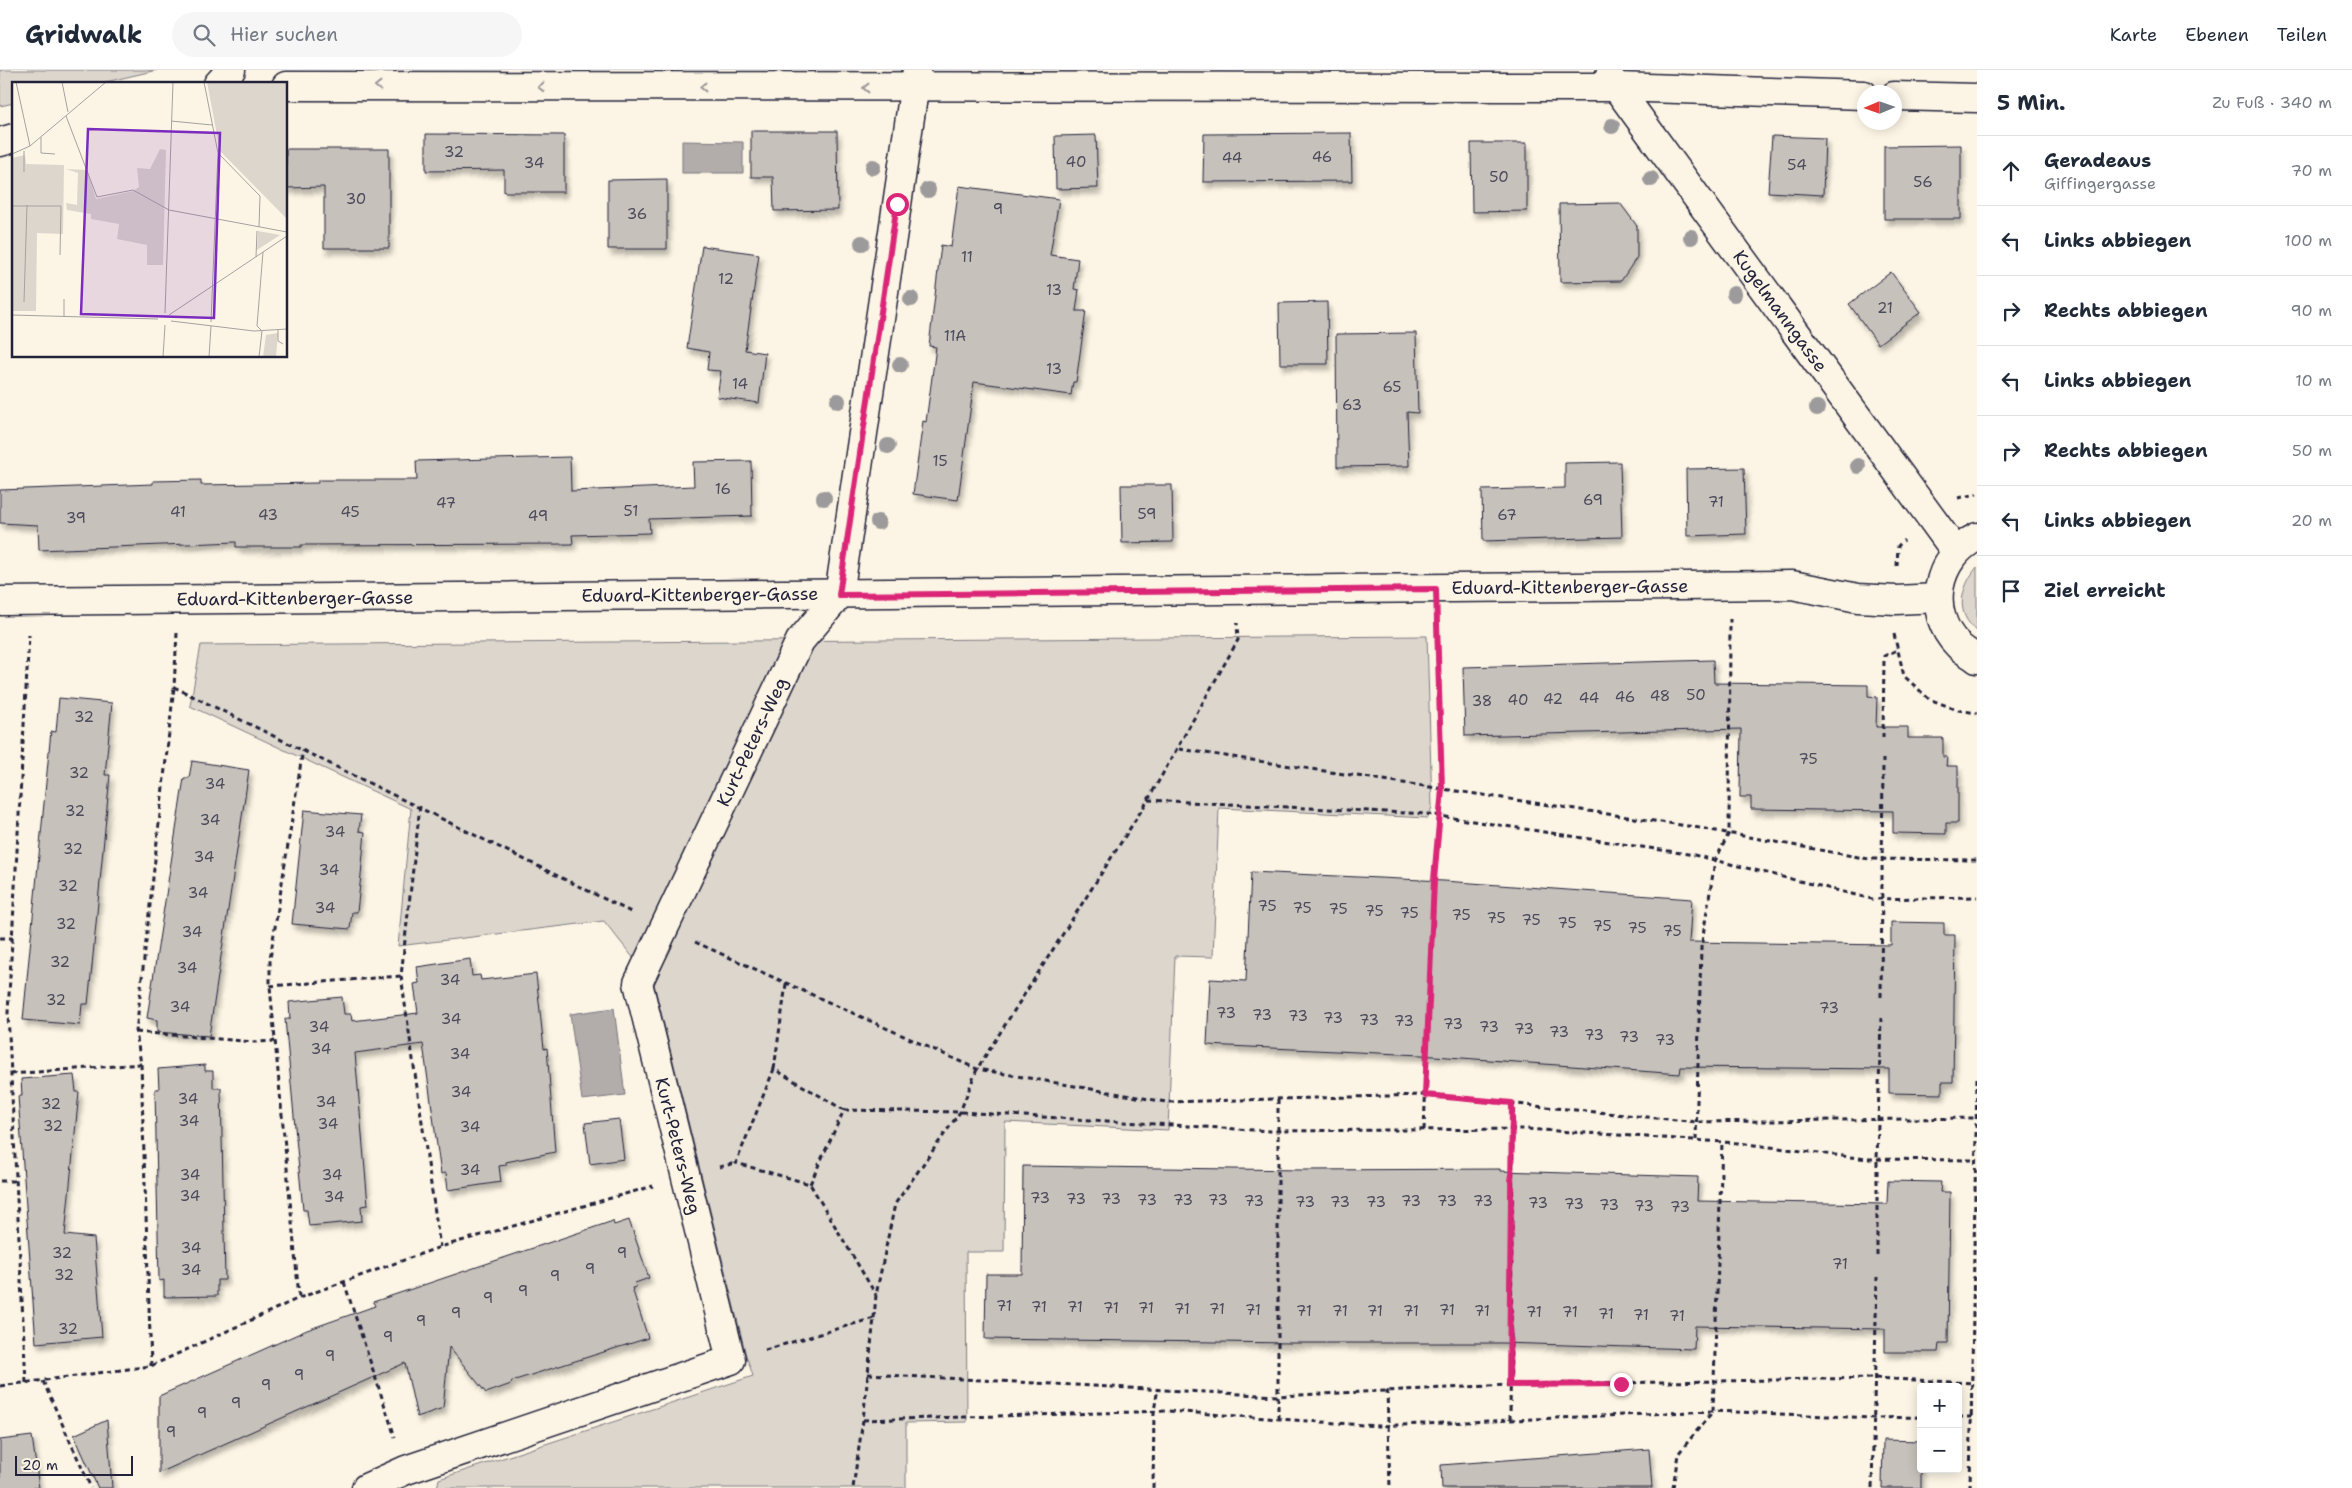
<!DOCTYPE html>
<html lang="de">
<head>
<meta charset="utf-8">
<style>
  :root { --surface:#fff; --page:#f6f6f7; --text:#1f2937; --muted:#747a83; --line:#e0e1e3 }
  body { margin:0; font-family:"Shantell Sans",sans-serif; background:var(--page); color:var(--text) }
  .controls { position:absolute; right:15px; bottom:15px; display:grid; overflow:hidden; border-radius:5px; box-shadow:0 2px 12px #0003 }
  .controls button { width:45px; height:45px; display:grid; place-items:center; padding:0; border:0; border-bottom:1px solid var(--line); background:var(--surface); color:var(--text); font:25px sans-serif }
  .compass { position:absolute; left:1857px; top:15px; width:45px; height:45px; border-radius:50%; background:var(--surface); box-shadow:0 2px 12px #0003; rotate:268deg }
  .scale { position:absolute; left:15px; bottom:12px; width:118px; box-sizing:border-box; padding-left:5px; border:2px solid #22223b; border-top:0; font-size:14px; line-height:18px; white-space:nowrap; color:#22223b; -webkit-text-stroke:4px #fcf5e5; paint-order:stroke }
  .stop { position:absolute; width:15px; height:15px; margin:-11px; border:4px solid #db2777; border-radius:50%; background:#fff }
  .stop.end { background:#db2777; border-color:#fff; box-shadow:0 1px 5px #0008 }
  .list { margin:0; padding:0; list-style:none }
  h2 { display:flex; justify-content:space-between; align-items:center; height:65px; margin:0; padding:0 20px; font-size:21px }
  h2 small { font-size:16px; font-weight:400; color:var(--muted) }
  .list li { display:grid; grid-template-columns:32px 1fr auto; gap:15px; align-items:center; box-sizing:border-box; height:70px; padding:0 20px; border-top:1px solid var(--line) }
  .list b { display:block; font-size:19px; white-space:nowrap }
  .list p { margin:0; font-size:16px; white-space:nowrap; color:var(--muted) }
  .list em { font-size:16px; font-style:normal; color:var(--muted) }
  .icon { flex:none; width:28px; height:28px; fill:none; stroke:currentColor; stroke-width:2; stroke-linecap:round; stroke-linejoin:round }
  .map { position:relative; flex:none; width:1977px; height:1418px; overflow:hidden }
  header { display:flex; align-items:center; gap:30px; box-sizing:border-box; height:70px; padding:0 25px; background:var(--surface); border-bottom:1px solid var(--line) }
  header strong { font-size:24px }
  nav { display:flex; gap:28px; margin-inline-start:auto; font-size:18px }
  .search { width:350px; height:45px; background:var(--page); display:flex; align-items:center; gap:12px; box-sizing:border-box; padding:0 18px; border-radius:28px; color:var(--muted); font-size:19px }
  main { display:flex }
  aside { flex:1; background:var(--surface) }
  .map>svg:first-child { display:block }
</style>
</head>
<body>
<header>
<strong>Gridwalk</strong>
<div class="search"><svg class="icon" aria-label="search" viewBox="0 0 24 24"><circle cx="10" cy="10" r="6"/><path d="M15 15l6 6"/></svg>Hier suchen</div>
<nav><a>Karte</a><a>Ebenen</a><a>Teilen</a></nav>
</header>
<main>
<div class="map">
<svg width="1977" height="1418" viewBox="0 0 1977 1418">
  <defs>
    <filter id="shadow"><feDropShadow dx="3" dy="5.5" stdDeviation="2.5" flood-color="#0004"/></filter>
  </defs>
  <rect width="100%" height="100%" fill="#fcf5e5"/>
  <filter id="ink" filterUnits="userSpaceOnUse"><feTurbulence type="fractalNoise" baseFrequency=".02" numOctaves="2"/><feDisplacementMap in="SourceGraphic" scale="10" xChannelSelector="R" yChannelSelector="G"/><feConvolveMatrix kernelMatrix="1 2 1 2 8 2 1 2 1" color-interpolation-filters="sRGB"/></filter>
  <g filter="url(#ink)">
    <g fill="#dcd6cc" stroke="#7f7c84">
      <path d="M0,0H157L97,14H14V33L0,36Z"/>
      <path d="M1977,497V561C1954,543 1961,517 1977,497Z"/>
      <path d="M1427,566L1432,737L1428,748L1219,738L1213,887L1175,886L1168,1060L1005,1052L1004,1182H966L967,1352L906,1353V1418H437L439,1409L753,1306L746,1285L654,914L604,851L398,876L411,739L190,636L201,575Z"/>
    </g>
    <g fill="#b2adab" stroke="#78757e">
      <path d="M682,71L743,72V103H682Z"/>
      <path d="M614,938L625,1025L582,1030L570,944Z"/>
    </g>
    <g fill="#c6c1bb" stroke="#22223b" filter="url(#shadow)">
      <path d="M751,61H837L838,140L774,141L773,107H751Z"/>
      <path d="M1351,63L1352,111L1203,112L1204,64Z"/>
      <path d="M426,64L564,65V122H504V100L426,101Z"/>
      <path d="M1096,65L1098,118L1056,119L1055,66Z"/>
      <path d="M1772,66L1825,68L1823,125L1768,122Z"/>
      <path d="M1471,73H1527V141L1472,142Z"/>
      <path d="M1961,75V149H1884V76Z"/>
      <path d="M286,79H389V178H324V117L286,118Z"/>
      <path d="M667,109V179H608V110Z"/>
      <path d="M959,116L1059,129L1050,185L1078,189L1074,219L1079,220L1076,241H1086L1076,312H1073L1071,325L974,312L958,430L913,424L923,351L926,352L936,277L929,276L941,175L951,177Z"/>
      <path d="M1620,133L1637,156V187L1621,211L1560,212L1559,134Z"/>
      <path d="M702,176L759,184L745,280L765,283L759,333L717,327L721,301L707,300L709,282L687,278Z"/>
      <path d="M1891,202L1921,242L1878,274L1849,234Z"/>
      <path d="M1327,232L1328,294H1280L1279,233Z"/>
      <path d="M1416,263L1418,343L1407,342L1409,396L1337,397L1336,264Z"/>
      <path d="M570,387L571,421L694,416L693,392L751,391L752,446L649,449L650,463L572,465L573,474L301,475V477H236V472L39,480L38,455L0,453V420L153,414V411L201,410V415L318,413V410H417L416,391Z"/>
      <path d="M1620,392L1622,467L1483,471L1482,420L1565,418V393Z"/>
      <path d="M1744,398L1746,464L1687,466L1686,399Z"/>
      <path d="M1121,415H1172L1173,472L1122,473Z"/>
      <path d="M1713,590L1714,613L1868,615V626L1877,627L1876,657H1908V668H1943V687H1947L1946,696H1958V753H1946V764L1893,763V741L1751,739V727H1740L1741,659L1465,666L1463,597Z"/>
      <path d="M59,628L112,633L105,705H110L92,896L88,934H82L80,955L23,950L51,661L56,662Z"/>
      <path d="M192,691L249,700L209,966L157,962V950L147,948L184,708H189Z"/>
      <path d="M304,740L361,745L359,761L365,762L361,805L357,842H352L350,859L292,854Z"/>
      <path d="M1251,802L1444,811L1692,829L1689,872L1891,875V852L1944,853V865H1955L1953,1012H1942V1024L1889,1023V999L1681,997L1680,1004L1421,985L1207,975L1210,909L1246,911Z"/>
      <path d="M470,889L472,906L480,905L481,910L536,904L544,979L547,978L555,1082L506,1092V1095L499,1096L501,1112L448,1120L446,1103L441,1104L423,974L355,983L368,1135L361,1136L362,1151L309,1156L307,1140H303L298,1089L285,949H290L289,932L342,927L344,944H351L352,951L418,943L414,914L419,913L417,897Z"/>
      <path d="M205,995V1001H213V1018H221L225,1210H217V1226L164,1227V1210L159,1211L155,1019H159L158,999Z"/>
      <path d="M74,1005L76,1022H79L65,1165L94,1168L102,1267L36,1273L18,1026H22L21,1009Z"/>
      <path d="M619,1049L624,1089L590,1094L585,1053Z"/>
      <path d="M1023,1096L1302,1100L1500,1099V1101L1698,1107L1697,1131L1887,1134L1888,1111L1941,1112L1940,1122H1950L1948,1273H1939L1938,1282H1885V1259L1695,1256L1694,1279L1502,1273H1291L985,1269L986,1204H1022Z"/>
      <path d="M629,1150L649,1208L635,1213L636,1217L632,1218L648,1268L512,1311L511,1314L486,1323L449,1277L443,1338L417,1347L405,1293L159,1403V1326L307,1260L375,1236L373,1232L613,1151L614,1155Z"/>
      <path d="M107,1350L112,1418H98L74,1365Z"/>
      <path d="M32,1366L39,1418H0V1370Z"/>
      <path d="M1883,1370L1921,1371V1418H1882Z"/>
      <path d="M1649,1379L1652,1418H1442L1441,1395Z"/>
    </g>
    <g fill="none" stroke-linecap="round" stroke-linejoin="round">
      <g stroke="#22223b" stroke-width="31">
        <g id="minor">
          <path id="s1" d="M1609,7L1956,482"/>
          <path d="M218,14L231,0"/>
          <path d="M286,16L1616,17L1864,25"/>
          <path d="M1894,26L1977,28"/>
          <path d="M0,72L14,68"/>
          <path d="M1977,467C1936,487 1925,542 1958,575C1963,581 1971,584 1977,589"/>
          <path id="s2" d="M0,531L1792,515L1858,528L1896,530L1938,528"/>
          <path id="s3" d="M366,1418L406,1400L731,1290L638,913L800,571L839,525L917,0"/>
        </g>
      </g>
      <g stroke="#22223b" stroke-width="3" stroke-dasharray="5 4" stroke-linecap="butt">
        <path d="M1958,428L1977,424"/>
        <path d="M1897,496L1898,476L1904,470"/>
        <path d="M177,563L174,617L633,843"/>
        <path d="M1894,564L1904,606L1929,629L1958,640L1977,643"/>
        <path d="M1883,668L1884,586L1897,580"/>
        <path d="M1179,679L1694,757L1869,789L1977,790"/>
        <path d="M1148,730L1427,744L1694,785L1872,829L1977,827"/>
        <path d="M420,736L401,906L440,1177"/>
        <path d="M0,868H13"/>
        <path d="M695,872L977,999L1166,1032L1425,1025L1697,1052L1976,1048"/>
        <path d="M270,916L401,906"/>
        <path d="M1881,927L1883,689"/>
        <path d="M136,962L254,972L275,971"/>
        <path d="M774,999L786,914"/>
        <path d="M11,1004L141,994"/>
        <path d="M1278,1029V1349"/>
        <path d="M844,1040L960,1042L1270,1061L1526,1059L1738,1073L1867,1089L1975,1090"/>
        <path d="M1424,1060L1434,810L1442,719L1437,552"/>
        <path d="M1696,1070L1701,878L1715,791L1729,763L1730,549"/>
        <path d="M719,1097L736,1093"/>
        <path d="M0,1111H17"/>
        <path d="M810,1114L844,1040L774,999L736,1093L810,1114L876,1225"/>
        <path d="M1877,1186V1089L1881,948"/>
        <path d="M344,1212L395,1367"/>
        <path d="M299,1227L270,916V889L303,679"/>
        <path d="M874,1248L876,1225L895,1134L960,1042L977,999L1148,730L1238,570L1237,553"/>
        <path d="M765,1280L874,1248L863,1350L853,1418"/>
        <path d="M151,1296L141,994L136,962L174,617"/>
        <path d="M868,1304L1278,1326L1509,1315L1874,1308L1973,1313"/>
        <path d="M43,1311L91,1418"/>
        <path d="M26,1313L8,943L29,565"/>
        <path d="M0,1316L151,1296L299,1228L440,1177L653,1116"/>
        <path d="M1387,1320L1390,1418"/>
        <path d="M1958,1347H1972"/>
        <path d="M863,1350L1168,1341L1378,1356L1713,1341L1873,1348L1921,1347"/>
        <path d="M1510,1350L1513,1033"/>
        <path d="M1153,1418L1154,1341L1158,1318"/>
        <path d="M1673,1418L1678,1384L1713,1341L1722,1072"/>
        <path d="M1872,1418L1877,1207"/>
        <path d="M1970,1418L1977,1007"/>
      </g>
      <use href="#minor" stroke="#fcf5e5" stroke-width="28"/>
    </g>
    <g fill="#9d9a9b">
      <circle cx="1612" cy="56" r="8"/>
      <circle cx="873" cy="97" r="8"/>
      <circle cx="1651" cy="109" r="8"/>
      <circle cx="928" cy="120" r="8"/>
      <circle cx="1691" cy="167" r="8"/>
      <circle cx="862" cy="173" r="8"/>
      <circle cx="1734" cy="224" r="8"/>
      <circle cx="911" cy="229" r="8"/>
      <circle cx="900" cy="295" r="8"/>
      <circle cx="838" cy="331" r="8"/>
      <circle cx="1817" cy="338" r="8"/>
      <circle cx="888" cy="376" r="8"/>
      <circle cx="1858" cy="396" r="8"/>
      <circle cx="824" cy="428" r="8"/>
      <circle cx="878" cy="452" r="8"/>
    </g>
    <defs><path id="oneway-chevron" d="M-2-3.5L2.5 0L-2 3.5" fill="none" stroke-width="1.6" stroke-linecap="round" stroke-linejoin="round" transform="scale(1.25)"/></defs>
    <g stroke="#9a9698">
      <use href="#oneway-chevron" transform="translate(378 16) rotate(-180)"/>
      <use href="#oneway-chevron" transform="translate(541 17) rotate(-180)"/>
      <use href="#oneway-chevron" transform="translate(703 17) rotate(-180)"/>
      <use href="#oneway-chevron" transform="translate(866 18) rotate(-180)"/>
    </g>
  </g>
  <g fill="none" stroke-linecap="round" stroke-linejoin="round" filter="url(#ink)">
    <path stroke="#db2777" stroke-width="6" d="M897,134L839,525L1436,519L1442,719L1434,810L1425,1025L1512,1033L1509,1315L1621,1314"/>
  </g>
  <g text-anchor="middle" stroke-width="4" stroke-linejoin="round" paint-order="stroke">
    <g font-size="15" fill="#4b4a5b">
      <text x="454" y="87">32</text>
      <text x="1322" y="92">46</text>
      <text x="1232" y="93">44</text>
      <text x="1076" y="97">40</text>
      <text x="534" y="98">34</text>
      <text x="1797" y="100">54</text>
      <text x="1499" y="112">50</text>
      <text x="1923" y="117">56</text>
      <text x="356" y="134">30</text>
      <text x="998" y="144">9</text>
      <text x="637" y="149">36</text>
      <text x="967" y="192">11</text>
      <text x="726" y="214">12</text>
      <text x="1054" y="225">13</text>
      <text x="1885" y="243">21</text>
      <text x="955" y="271">11A</text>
      <text x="1054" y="304">13</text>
      <text x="740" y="319">14</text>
      <text x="1392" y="322">65</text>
      <text x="1352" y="340">63</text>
      <text x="940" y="396">15</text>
      <text x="723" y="424">16</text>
      <text x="1593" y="435">69</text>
      <text x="1716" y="437">71</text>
      <text x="446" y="438">47</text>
      <text x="631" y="446">51</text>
      <text x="178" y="447">41</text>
      <text x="350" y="447">45</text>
      <text x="1147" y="449">59</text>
      <text x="268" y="450">43</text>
      <text x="1507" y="450">67</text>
      <text x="538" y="451">49</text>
      <text x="76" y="453">39</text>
      <text x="1696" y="630">50</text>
      <text x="1660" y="631">48</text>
      <text x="1625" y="632">46</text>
      <text x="1589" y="633">44</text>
      <text x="1553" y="634">42</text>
      <text x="1518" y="635">40</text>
      <text x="1482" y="636">38</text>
      <text x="84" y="652">32</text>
      <text x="1808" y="694">75</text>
      <text x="79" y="708">32</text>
      <text x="215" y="719">34</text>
      <text x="75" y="746">32</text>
      <text x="210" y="755">34</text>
      <text x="335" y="767">34</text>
      <text x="73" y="784">32</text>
      <text x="204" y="792">34</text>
      <text x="329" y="805">34</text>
      <text x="68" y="821">32</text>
      <text x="198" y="828">34</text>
      <text x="1267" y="841">75</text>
      <text x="325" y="843">34</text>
      <text x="1302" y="843">75</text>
      <text x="1338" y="844">75</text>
      <text x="1374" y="846">75</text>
      <text x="1409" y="848">75</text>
      <text x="1461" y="850">75</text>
      <text x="1496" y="853">75</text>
      <text x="1531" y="855">75</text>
      <text x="1567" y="858">75</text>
      <text x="66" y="859">32</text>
      <text x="1602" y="861">75</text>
      <text x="1637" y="863">75</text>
      <text x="1672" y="866">75</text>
      <text x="192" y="867">34</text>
      <text x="60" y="897">32</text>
      <text x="187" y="903">34</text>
      <text x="450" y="915">34</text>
      <text x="56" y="935">32</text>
      <text x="180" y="942">34</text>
      <text x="1829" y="943">73</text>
      <text x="1226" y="948">73</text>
      <text x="1262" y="950">73</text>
      <text x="1298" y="951">73</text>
      <text x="1333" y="953">73</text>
      <text x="451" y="954">34</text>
      <text x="1369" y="955">73</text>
      <text x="1404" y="956">73</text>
      <text x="1453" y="959">73</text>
      <text x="319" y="962">34</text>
      <text x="1489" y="962">73</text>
      <text x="1524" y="964">73</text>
      <text x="1559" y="967">73</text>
      <text x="1594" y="970">73</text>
      <text x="1629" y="972">73</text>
      <text x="1665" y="975">73</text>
      <text x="321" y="984">34</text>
      <text x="460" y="989">34</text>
      <text x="461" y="1027">34</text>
      <text x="188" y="1034">34</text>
      <text x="326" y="1037">34</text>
      <text x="51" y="1039">32</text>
      <text x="189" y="1056">34</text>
      <text x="328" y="1059">34</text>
      <text x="53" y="1061">32</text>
      <text x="470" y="1062">34</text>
      <text x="470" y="1105">34</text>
      <text x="190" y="1110">34</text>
      <text x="332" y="1110">34</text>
      <text x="190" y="1131">34</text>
      <text x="334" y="1132">34</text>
      <text x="1040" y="1133">73</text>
      <text x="1076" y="1134">73</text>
      <text x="1111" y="1134">73</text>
      <text x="1147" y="1135">73</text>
      <text x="1183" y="1135">73</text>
      <text x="1218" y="1135">73</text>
      <text x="1254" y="1136">73</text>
      <text x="1411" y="1136">73</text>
      <text x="1447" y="1136">73</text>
      <text x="1483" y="1136">73</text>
      <text x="1305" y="1137">73</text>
      <text x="1340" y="1137">73</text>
      <text x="1376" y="1137">73</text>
      <text x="1538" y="1138">73</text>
      <text x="1574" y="1139">73</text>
      <text x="1609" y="1140">73</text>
      <text x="1644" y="1141">73</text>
      <text x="1680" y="1142">73</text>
      <text x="191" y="1183">34</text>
      <text x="62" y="1188">32</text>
      <text x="622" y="1188">9</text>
      <text x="1840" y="1199">71</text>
      <text x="590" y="1204">9</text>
      <text x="191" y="1205">34</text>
      <text x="64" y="1210">32</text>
      <text x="555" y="1211">9</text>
      <text x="523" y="1226">9</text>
      <text x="488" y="1233">9</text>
      <text x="1004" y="1241">71</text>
      <text x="1039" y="1242">71</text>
      <text x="1075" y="1242">71</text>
      <text x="1111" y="1243">71</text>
      <text x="1146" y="1243">71</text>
      <text x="1182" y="1244">71</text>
      <text x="1217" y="1244">71</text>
      <text x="1253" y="1245">71</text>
      <text x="1447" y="1245">71</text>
      <text x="1304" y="1246">71</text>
      <text x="1340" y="1246">71</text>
      <text x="1375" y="1246">71</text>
      <text x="1411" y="1246">71</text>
      <text x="1482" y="1246">71</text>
      <text x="1534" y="1247">71</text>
      <text x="1570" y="1247">71</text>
      <text x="456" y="1248">9</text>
      <text x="1606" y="1249">71</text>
      <text x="1641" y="1250">71</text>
      <text x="1677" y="1251">71</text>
      <text x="421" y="1256">9</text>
      <text x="68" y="1264">32</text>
      <text x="388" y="1272">9</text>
      <text x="330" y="1291">9</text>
      <text x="299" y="1310">9</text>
      <text x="266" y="1320">9</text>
      <text x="236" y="1338">9</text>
      <text x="202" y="1348">9</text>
      <text x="171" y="1367">9</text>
    </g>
    <g font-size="18" fill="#22223b" stroke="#fcf5e5">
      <text dy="6" stroke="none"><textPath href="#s1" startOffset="290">Kugelmanngasse</textPath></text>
      <text dy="6" stroke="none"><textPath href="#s2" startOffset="1570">Eduard-Kittenberger-Gasse</textPath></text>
      <text dy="6" stroke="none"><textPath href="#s2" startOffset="700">Eduard-Kittenberger-Gasse</textPath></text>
      <text dy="6" stroke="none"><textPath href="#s2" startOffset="295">Eduard-Kittenberger-Gasse</textPath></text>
      <text dy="6" stroke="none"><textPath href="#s3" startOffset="1042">Kurt-Peters-Weg</textPath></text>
      <text transform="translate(678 1076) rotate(76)" y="6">Kurt-Peters-Weg</text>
    </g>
  </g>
  <g transform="translate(12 12)">
    <rect width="275" height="275" fill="#fcf5e5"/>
    <path d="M195,0H275V137L208,69ZM148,67L154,68L151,183H135V163L105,157L107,142L79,137V132L55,128L54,121L65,123L66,91L54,87L75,88L84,117L121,109L127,105L125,86L138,87ZM13,73L14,82L52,83L51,152L25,151L24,229H0V76ZM246,149L268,153L245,168ZM266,251L264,275H251L254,253Z" fill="#dcd6cc"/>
    <path fill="none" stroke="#a5a1a1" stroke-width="1" d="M4,0L18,64M50,0L56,30M192,0L206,71L199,240M54,34L85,115L121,108L157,128L275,150M159,39L200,43M29,55V71L43,72M206,71L248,114L247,145M0,72L18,64L94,0M12,90V69M0,124H49L48,173M244,175L245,149M12,220L15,123M153,231L161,0M0,233L146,237M157,233L275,154M52,235V217M159,239L242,249L275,247M266,247V259L271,262M151,275L153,243M197,275L199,244M247,275L250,249L245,244L251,170"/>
    <path fill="#7b2cbf" fill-opacity="0.15" stroke="#7b2cbf" stroke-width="2.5" d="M76,47L208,51L202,236L69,232Z"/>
    <rect width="275" height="275" fill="none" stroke="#22223b" stroke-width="2.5"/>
  </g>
</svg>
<div class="controls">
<button>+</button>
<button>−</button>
</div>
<svg class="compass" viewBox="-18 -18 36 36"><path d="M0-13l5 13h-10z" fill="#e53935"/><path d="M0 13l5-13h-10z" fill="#747a83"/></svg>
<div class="scale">20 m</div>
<div class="stop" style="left:897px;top:134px"></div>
<div class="stop end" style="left:1621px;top:1314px"></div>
</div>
<aside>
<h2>5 Min.<small>Zu Fuß · 340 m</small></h2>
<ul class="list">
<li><svg class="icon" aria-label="ahead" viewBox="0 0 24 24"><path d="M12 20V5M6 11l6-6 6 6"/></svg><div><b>Geradeaus</b><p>Giffingergasse</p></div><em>70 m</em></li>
<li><svg class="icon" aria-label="left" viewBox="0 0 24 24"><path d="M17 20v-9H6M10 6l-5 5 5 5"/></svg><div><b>Links abbiegen</b></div><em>100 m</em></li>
<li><svg class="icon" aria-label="right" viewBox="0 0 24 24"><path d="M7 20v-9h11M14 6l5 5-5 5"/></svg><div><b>Rechts abbiegen</b></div><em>90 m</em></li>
<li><svg class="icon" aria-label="left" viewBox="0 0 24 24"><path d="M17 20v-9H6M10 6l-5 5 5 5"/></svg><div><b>Links abbiegen</b></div><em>10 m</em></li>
<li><svg class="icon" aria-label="right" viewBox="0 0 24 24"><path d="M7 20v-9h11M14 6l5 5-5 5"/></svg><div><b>Rechts abbiegen</b></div><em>50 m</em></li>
<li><svg class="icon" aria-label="left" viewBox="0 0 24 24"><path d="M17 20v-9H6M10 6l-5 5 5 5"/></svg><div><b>Links abbiegen</b></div><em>20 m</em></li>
<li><svg class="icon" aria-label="arrive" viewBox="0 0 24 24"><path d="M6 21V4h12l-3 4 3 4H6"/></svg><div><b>Ziel erreicht</b></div></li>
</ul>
</aside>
</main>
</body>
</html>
